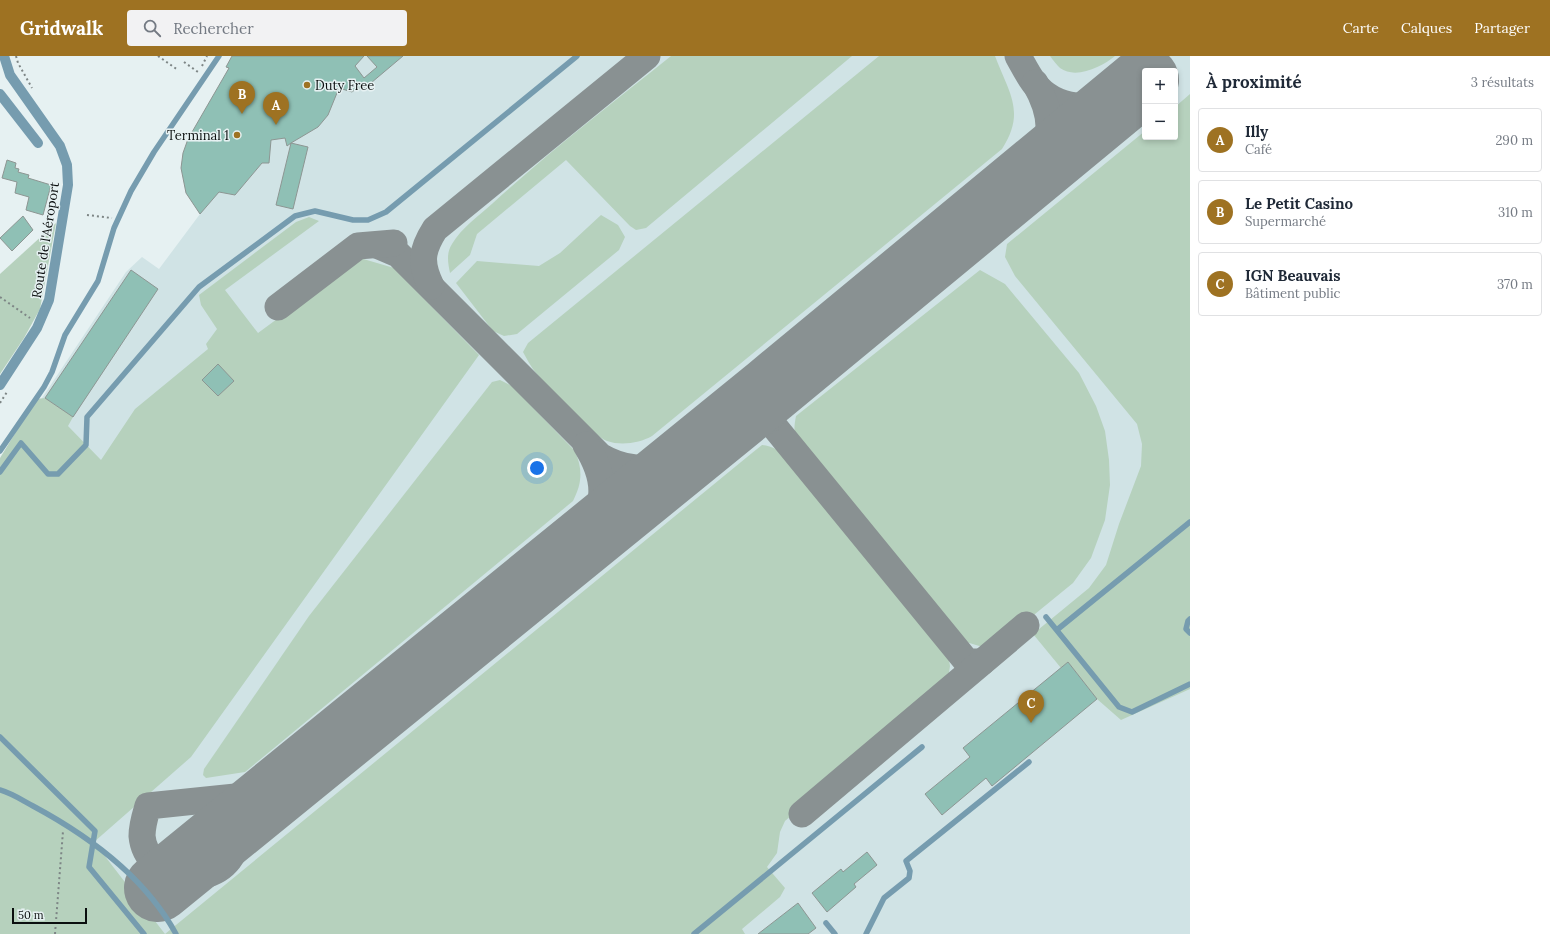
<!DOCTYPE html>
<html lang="fr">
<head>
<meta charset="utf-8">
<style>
  :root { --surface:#fff; --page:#f2f2f3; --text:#1f2937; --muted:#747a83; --line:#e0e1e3; --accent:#9e7222 }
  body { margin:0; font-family:Lora,serif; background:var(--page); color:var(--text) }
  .controls { position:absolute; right:12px; top:12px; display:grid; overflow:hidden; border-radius:4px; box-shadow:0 2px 6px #0003 }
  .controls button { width:36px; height:36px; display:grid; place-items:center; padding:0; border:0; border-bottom:1px solid var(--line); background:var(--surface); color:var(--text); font:20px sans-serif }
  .scale { position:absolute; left:12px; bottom:10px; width:75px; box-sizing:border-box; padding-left:4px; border:2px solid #0b0f0f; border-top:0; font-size:11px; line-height:14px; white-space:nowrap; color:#0b0f0f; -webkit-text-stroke:3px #e6f1f2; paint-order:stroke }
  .you { position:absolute; left:537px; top:412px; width:14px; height:14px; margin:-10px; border:3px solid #fff; border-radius:50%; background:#1a73e8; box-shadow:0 0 0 6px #1a73e833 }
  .badge { display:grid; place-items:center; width:26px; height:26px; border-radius:50%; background:var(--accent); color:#fff; font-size:13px; font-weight:700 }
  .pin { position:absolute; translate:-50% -33px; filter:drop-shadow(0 1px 2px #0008) }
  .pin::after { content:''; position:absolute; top:21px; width:14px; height:12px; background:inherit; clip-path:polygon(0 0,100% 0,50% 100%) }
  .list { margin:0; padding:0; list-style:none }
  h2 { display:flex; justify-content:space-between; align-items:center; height:52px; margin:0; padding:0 16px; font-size:17px }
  h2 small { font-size:13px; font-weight:400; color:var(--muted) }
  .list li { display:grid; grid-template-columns:26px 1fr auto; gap:12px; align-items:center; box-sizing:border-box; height:64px; margin:0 8px 8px; padding:0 8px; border:1px solid var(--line); border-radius:4px }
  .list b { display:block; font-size:15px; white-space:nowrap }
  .list p { margin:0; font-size:13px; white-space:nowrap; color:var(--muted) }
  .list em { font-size:13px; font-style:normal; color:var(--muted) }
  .icon { flex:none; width:22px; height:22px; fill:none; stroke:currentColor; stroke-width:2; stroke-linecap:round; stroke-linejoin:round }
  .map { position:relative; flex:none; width:1190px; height:878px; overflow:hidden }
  header { display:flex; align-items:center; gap:24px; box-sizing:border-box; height:56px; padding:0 20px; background:var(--accent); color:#fff }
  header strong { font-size:19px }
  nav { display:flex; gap:22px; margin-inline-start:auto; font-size:14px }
  .search { width:280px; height:36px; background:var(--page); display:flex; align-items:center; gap:10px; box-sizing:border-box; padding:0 14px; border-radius:4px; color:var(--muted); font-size:15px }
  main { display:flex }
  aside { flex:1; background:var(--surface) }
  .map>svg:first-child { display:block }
</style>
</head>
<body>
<header>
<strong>Gridwalk</strong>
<div class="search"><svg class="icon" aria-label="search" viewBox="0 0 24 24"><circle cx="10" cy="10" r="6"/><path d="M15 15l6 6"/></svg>Rechercher</div>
<nav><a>Carte</a><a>Calques</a><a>Partager</a></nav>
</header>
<main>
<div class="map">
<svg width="1190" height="878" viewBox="0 0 1190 878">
  <rect width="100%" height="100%" fill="#e6f1f2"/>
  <path fill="#d0e3e5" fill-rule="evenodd" d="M233,0H1190V878H0V405L126,216L142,201L159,213L200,158L186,137L181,112L183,97L188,83L229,13L226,11ZM1145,15H1175V81H1145Z"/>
  <g fill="#b6d1bd">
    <path d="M671,0H852L646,172L636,174L630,170L566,104L477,178L470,199L450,217C448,207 446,197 452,188C461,172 480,159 493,147C550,95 611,48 671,0Z"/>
    <path d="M879,0H995C1009,37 1026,56 1002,93L652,380C640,387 621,390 607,385C592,379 548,331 536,317C531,311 527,303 523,296L528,287Z"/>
    <path d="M1050,0H1115C1103,10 1076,24 1060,12C1057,9 1053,4 1050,0Z"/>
    <path d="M1190,38V633L1121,664L1097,643L1068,606L1061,612L1033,578L1089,532L1106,509L1119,468L1141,410L1142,388L1137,368L1015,220L1005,201L1007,188L1145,75V81H1175V51Z"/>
    <path d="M601,159L618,169L625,181L619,194L517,278L504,280L493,275L456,227L477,205L539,210L560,197Z"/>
    <path d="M309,161L319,165L225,234L258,277L360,202L394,212L479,299L191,701L94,786L165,878L752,397L762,389C773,390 780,395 788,402L933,577L948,599L950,610L948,623L905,663L785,765L780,776L777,797L767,811L785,832L780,841L742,873L745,878H0V402L36,343L45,342L73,361L68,370L101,404L135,353L208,293L206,288L217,273L201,249L199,239L296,166Z"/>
    <path d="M56,167L40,253L24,282L0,318V218Z"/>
    <path d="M980,214L1005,228L1079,317L1096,350L1105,375L1109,404L1110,429L1105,464L1091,502L1073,527L1035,558L1022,564L986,592L966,586L949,571L806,399C796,383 792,380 796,360Z"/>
    <path d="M500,324L512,330L575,395C583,414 582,427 573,445L245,716L206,722L203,719L204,713L309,560L492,326Z"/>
  </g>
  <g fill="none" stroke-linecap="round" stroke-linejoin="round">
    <g stroke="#899192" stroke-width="27">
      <path d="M1018,0C1023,9 1028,19 1034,27C1056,55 1093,55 1123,42"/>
      <path d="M1030,119C1054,87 1055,62 1035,27"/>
      <path d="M377,189L398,198L600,400C627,416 647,413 677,410"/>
      <path d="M431,230C420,207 421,195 435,173L647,0"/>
      <path d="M278,251L358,190L394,187"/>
      <path d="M770,334L766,351L769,364L967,606H982"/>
      <path d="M741,357L756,358L769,364"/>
      <path d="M583,486C605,449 610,428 586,389"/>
      <path d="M802,758L1026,569"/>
      <path d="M238,767C238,777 238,787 233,797C213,836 146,824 142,780C142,769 145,760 148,750L273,737"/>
    </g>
    <path stroke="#899192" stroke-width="68" d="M158,832L770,334L1145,24"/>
  </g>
  <g fill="#8fc0b5" stroke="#8d9693">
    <path d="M232,0H364L355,10L364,22L377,11L367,0H403L365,32H357L352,36L339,32L328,59L318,71L291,87L308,91L293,153L276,149L291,87L287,90L285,82L271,84L269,107H262L235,139L219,136L200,158L186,137L181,112L183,97L188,83L229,12L226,11Z"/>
    <path d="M7,104L16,107L15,112L19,113L18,116L29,119L28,122L51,129L43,159L26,154L29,141L15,137L17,126L2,122Z"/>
    <path d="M23,160L33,174L12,195L0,182Z"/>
    <path d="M131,214L158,233L73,361L45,342Z"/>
    <path d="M218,308L234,325L218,340L202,324Z"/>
    <path d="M1068,606L1097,643L992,730L986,722L942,759L925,738L970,701L963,692Z"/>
    <path d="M867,796L877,809L854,828L856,831L827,856L812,837L841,813L843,816Z"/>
    <path d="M798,847L816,872L808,878H758Z"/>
  </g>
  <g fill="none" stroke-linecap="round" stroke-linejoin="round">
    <g stroke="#7d8585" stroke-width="2" stroke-dasharray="2 3" stroke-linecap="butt">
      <path d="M16,0L18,7L32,32"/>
      <path d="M158,0L178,14"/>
      <path d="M184,6L198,16"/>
      <path d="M202,10L207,0"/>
      <path d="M87,159L112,162"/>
      <path d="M0,241L30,262"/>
      <path d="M0,347L7,336"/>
      <path d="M55,878L63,775"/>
    </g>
    <g stroke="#769caf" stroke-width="5.5">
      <path d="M0,395L44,331L52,316L65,279L98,225L114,172L131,135L154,96L219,0"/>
      <path d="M0,416L21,387L48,418H58L86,389L87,361L199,231L295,160L315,155L353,164H368L386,156L577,0"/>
      <path d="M1046,561L1119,651L1132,656L1190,628"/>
      <path d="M1190,563L1188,565L1186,573L1190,577"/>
      <path d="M1058,573L1190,466"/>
      <path d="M0,681L95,775L89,811L144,878"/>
      <path d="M0,734C11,737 22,744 33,750C89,780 145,821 176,878"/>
      <path d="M826,867L835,878"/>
      <path d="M694,878L922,691"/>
      <path d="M866,878L884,842L909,822L910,815L906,805L1029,706"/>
    </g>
    <path stroke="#769caf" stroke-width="10" d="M0,38L38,87"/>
    <path stroke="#769caf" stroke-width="10" d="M0,329L37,272L49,244L68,129L67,109L60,90L10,19L4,0"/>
  </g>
  <g fill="#9e7222" stroke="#e6f1f2" stroke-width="1.5">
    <circle cx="307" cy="29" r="4"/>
    <circle cx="237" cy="79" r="4"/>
  </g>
  <g text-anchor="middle" stroke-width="3" stroke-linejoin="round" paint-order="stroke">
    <g font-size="13" fill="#0b0f0f" stroke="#e6f1f2" text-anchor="start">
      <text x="315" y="34">Duty Free</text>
      <text x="229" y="84" text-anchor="end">Terminal 1</text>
    </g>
    <g font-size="13" fill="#0b0f0f" stroke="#e6f1f2">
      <text transform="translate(45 184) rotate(-81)" y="5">Route de l'Aéroport</text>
    </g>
  </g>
</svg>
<div class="controls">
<button>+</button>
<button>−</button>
</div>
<div class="scale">50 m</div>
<div class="you"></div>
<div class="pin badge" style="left:276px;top:69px">A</div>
<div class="pin badge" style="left:242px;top:58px">B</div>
<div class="pin badge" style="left:1031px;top:667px">C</div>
</div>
<aside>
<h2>À proximité<small>3 résultats</small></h2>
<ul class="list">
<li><span class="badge">A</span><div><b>Illy</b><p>Café</p></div><em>290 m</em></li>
<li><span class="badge">B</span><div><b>Le Petit Casino</b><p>Supermarché</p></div><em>310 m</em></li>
<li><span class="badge">C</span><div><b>IGN Beauvais</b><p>Bâtiment public</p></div><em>370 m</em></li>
</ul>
</aside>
</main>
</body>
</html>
